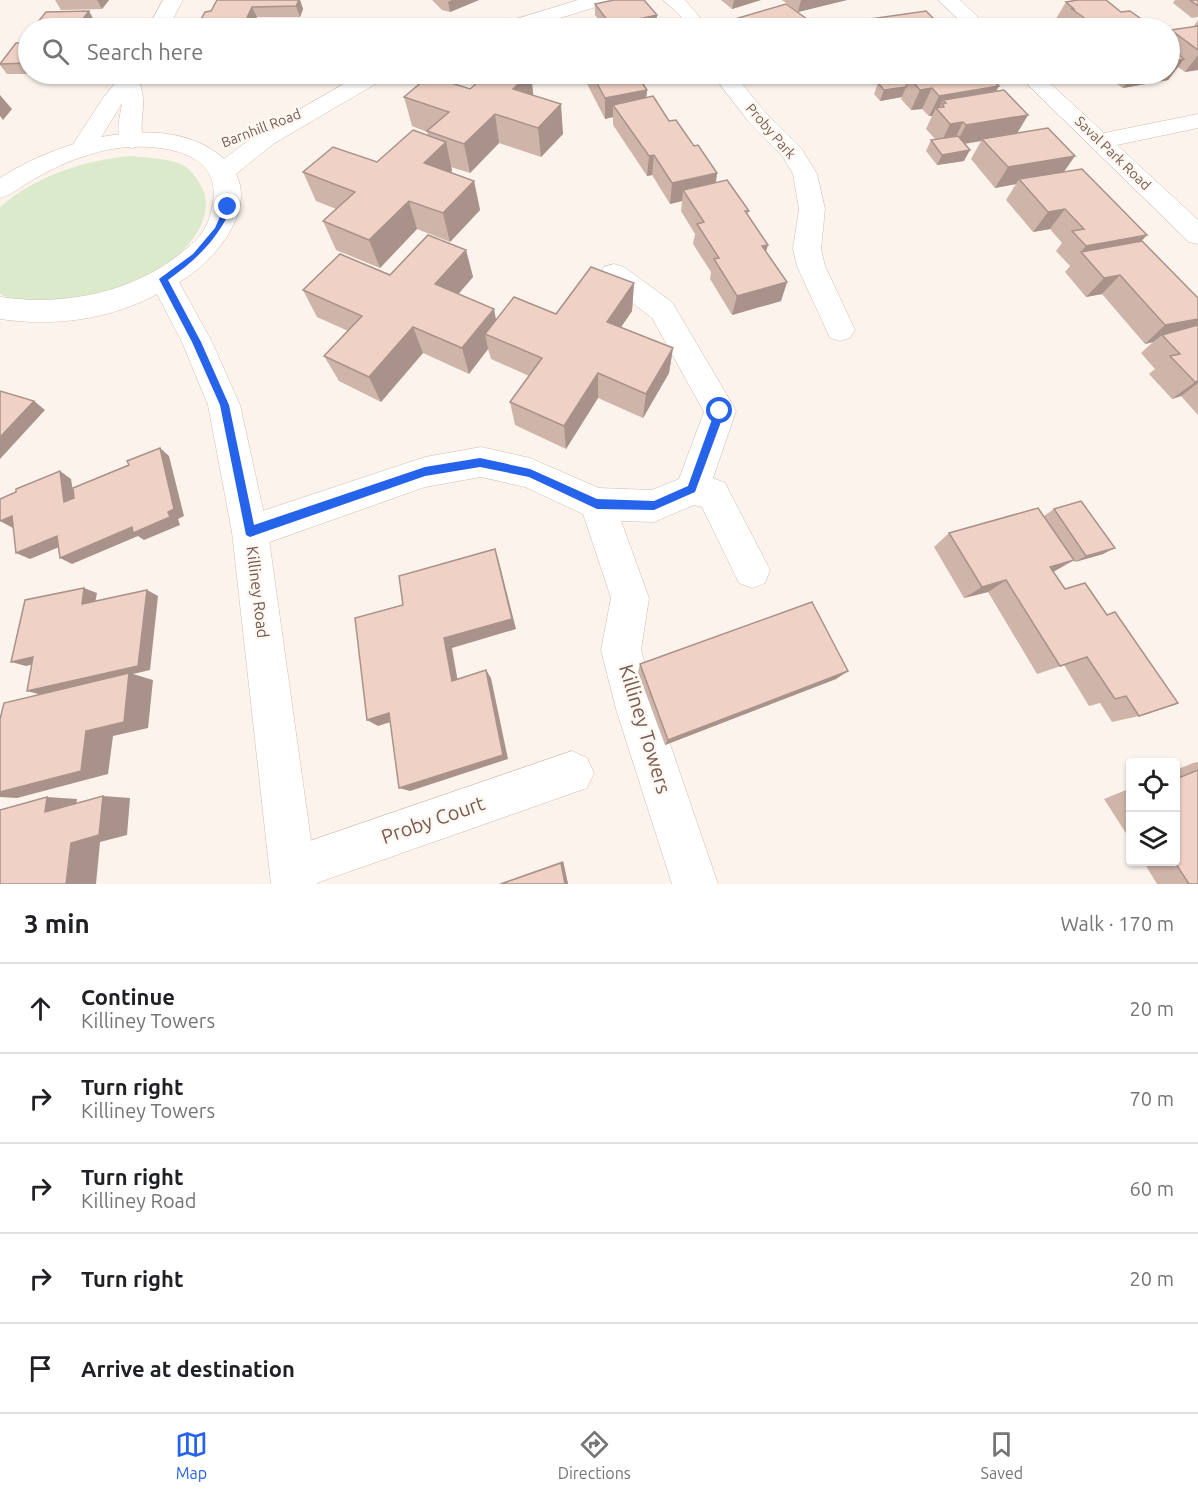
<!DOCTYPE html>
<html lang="en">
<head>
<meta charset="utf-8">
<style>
  :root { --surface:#fff; --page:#f6f6f6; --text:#202124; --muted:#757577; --line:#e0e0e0; --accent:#2563eb }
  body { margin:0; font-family:Ubuntu,sans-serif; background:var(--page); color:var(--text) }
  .controls { position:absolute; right:18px; bottom:18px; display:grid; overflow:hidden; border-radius:6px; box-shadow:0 2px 4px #0004 }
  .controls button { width:54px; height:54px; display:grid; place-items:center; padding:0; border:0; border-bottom:2px solid var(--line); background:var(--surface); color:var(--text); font:30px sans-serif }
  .stop { position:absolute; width:18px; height:18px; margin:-14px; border:4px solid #2563eb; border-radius:50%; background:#fff }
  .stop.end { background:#2563eb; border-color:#fff; box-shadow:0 2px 6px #0008 }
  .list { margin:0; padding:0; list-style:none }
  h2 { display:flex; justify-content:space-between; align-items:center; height:78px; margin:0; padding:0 24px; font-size:26px }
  h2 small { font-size:20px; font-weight:400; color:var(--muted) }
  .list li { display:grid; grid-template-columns:39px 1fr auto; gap:18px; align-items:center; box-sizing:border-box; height:90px; padding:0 24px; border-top:2px solid var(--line) }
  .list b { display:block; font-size:22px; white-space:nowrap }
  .list p { margin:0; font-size:20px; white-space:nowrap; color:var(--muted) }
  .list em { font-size:20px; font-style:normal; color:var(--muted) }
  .icon { flex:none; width:33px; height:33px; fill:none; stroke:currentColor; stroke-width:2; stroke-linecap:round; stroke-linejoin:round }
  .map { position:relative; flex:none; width:1198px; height:884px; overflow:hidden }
  .search { position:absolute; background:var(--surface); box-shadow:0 2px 4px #0004; left:18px; right:18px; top:18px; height:66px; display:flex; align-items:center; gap:15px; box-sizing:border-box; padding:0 21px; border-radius:33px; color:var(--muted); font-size:22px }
  .sheet { height:528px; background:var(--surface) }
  nav { display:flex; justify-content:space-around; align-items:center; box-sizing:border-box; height:84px; border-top:2px solid var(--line); background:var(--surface); font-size:16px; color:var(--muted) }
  nav a { display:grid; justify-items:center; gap:3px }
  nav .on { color:var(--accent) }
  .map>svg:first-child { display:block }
</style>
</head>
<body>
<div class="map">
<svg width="1198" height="884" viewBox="0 0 1198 884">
  <rect width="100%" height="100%" fill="#fcf4ec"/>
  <path fill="#dbeaca" d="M131,156C147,158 165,158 181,164C190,168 195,176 200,184C223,221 174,265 143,280C111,297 67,305 31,301C21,299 9,299 0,294V207C38,175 82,161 131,156Z"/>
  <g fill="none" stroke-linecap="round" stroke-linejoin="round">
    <g stroke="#cebbb1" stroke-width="1">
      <g id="street">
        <path d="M163,0H183L168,28H148Z"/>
        <path d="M663,0H685L709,28H689L679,14Z"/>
        <path d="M938,0H960L989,28H968Z"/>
        <path d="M123,74H145L139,82C149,107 137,120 144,141L140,146L132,148L124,146C114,132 120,119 122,103L91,154L82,157L73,154L70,149L103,98Z"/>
        <path d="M712,74H734L765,112L801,148L817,174L825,209L821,249L825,266L855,330L850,338L840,341L830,338L797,266L793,249L799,209L793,174L783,157L749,122Z"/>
        <path d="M1017,74H1040L1104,133L1198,114V128L1117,145L1198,220V244L1189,242Z"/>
        <path d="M614,264L624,267L672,302L731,402L736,411L713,478L725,483L770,570L765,583L752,588L739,583L702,507L694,505L654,522L621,521L649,598L641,650L658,709L718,884H672L616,709L601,650L611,598L583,514L525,487L481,477L425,487L250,549L237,544L232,532L237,520L250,515L425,457L481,447L530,458L599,488L652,490L679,479L704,412L652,318L604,281L600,274L604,267Z"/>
        <path d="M572,751L587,758L594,773L587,788L314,884H278L271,868L278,852Z"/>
      </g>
    </g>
    <g stroke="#d3bdb1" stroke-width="1">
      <g id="secondary">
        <path d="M578,0H609L606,4L527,28H497L500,24Z"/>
        <path d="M361,74H387L384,79L273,144L236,174C256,213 211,265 179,282L212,342L240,405L268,532L317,884H271L232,532L208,405L182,342L157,294C110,320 52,327 0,319V297C69,307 142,291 194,242C206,231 211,217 213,202C221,154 167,145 130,147C95,149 61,163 31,181C20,187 12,195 0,198V178C56,141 168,107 224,159L257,134Z"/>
      </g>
    </g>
    <use href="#street" fill="#fff" fill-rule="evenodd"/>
    <use href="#secondary" fill="#fff" fill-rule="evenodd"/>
  </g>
  <g fill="#ceb4a9">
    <path d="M55,0H109L102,9L61,10Z"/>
    <path d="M217,0H300L303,9L300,17H257L252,28H198L197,27L211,11Z"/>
    <path d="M432,0H479L450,12L442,10Z"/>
    <path d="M721,0H761L732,9Z"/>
    <path d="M782,0H847L798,12Z"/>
    <path d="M1074,0H1106L1121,12L1144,21L1139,28H1061L1054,22L1066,2Z"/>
    <path d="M1175,0H1198V17L1192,18L1173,3Z"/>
    <path d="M595,4L657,15L656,25L599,26H604L595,15Z"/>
    <path d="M738,18L809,28H736Z"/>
    <path d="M870,19L941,28H867Z"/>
    <path d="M1198,20V70L1185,72L1178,67L1168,80L1123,88L1102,74H1170V33L1171,30L1193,27Z"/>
    <path d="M28,43V74H53H7L0,65V63Z"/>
    <path d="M487,74H531L533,96L563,134L541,157L499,143L470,173L451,167L452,171L451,172L474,181L480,210L450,242L417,229L380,268L336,250L323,221L336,209L316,201L303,172L377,162L428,135L427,132L412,126L404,97L470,89Z"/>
    <path d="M582,74H636L647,90L646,98L694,146L717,173L716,182L749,211L747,215L766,251L787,282L781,301L732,315L710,279L711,272L693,244L695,234L681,211L682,201L670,204L652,175L647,176L613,125V117L605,119Z"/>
    <path d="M878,74H986L996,92L1028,115L1017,133L1064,172L1147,235L1141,241L1198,298V415L1181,396L1172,399L1149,374L1155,369L1141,353L1153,342L1145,344L1102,294L1086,297L1065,272L1070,266L1056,251L1062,243L1050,229L1033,232L1006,200L1016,184L995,188L971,159L981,141L965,144L964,161L937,165L926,151L931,140H936L926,129L932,116H929L922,109L911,110L901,99L902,97L880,101L874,94L878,83L886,82Z"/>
    <path d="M466,250L473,277L458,294L496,319L556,314L634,283L632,311L621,327L673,348L669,373L643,418L598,398L566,449L515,425L510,402L529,376L491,359L488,349L469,374L423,353L381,402L339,381L324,356L348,331L317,317L303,290L390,275Z"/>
    <path d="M1054,509L1103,554L1075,562L1074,560L1053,572L1139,716L1112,722L1100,703L1089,706L1064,665L1037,674L988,592L964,598L934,547L949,533L1044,516Z"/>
    <path d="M640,664L848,671L836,679L665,745L638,672Z"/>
    <path d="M1198,762V884H1157L1143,861H1176V770L1193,763Z"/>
    <path d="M1131,788V841L1104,799Z"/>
    <path d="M563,861L568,884H498Z"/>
  </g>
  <g fill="#a8928a">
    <path d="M97,0H109L102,9Z"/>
    <path d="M299,0H300L303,9L300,17L296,6Z"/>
    <path d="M452,0H479L450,12L448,2Z"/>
    <path d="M734,0H761L732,9Z"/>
    <path d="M801,0H847L798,12Z"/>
    <path d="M252,7L257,17L252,28H245L243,26Z"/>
    <path d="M89,11L95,22L90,28H76Z"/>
    <path d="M657,15L656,25L641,28H611V25Z"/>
    <path d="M1144,21L1139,28H1097H1098Z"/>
    <path d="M811,22L809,28H790Z"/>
    <path d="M1198,55V70L1185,72Z"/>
    <path d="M1184,59L1168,80L1123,88L1133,74H1170V62Z"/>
    <path d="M203,74H243L208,84Z"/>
    <path d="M530,74H531L534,101L513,89Z"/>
    <path d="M895,74H917L913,82L909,78L907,84L889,87Z"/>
    <path d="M999,86L988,107L946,103L943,100L938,110L936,108L932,116H929L939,96Z"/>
    <path d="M906,87L902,97L880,101L884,90Z"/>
    <path d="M932,88L922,109L911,110L920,90Z"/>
    <path d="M647,90L645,110L613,105V117L605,119V98Z"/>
    <path d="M0,95L12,109L3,120L0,116Z"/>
    <path d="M561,104L563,134L541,157L538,128Z"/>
    <path d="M495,114L499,143L470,173L464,144Z"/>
    <path d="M1028,115L1016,135L982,139L981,141L955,145L966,125Z"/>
    <path d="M963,122L953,143L940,145L950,124Z"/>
    <path d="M446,142L452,171L431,192L424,163Z"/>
    <path d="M970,150L964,161L937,165L942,155Z"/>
    <path d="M654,155L652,175L647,176L649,156Z"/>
    <path d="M1075,156L1061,176L1019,179L1016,184L995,188L1008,167Z"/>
    <path d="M717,173L714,193L683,190L682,201L670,204L672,183Z"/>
    <path d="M474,181L480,210L450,242L443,213Z"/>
    <path d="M409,201L417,229L380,268L369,240Z"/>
    <path d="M1065,209L1050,229L1033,232L1048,212Z"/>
    <path d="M1147,235L1129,254L1081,252L1069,266L1086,246Z"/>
    <path d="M768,245L762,265V246Z"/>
    <path d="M466,250L473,277L443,312L435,284Z"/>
    <path d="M1120,275L1102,294L1086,297L1104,278Z"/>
    <path d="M787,282L781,301L732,315L737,296Z"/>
    <path d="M634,283L632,311L607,348V322Z"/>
    <path d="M494,309L499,335L485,334L488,349L469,374L462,348Z"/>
    <path d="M1198,319V329L1162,335L1153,342L1145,344L1165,325Z"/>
    <path d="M413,327L423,353L381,402L369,377Z"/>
    <path d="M673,348L669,373L643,418L646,394Z"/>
    <path d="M598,373V398L566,449L564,426Z"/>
    <path d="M1198,381V383L1181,396L1172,399L1195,382Z"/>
    <path d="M34,401L45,410L0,459V437Z"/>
    <path d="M160,448L169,456L184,516L178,519L180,525L144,540L138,536L72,564L60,558L168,512Z"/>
    <path d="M60,471L71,479L76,509L64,502Z"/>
    <path d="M12,516L26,523L13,528L0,521Z"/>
    <path d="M57,536L69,543L30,559L16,553Z"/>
    <path d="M1115,548L1103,554L1075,562L1086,556Z"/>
    <path d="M495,549L499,562L516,629L452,648L459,688L452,681L444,638Z"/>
    <path d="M1074,560L1053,572L1050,567Z"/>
    <path d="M1006,580L988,592L964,598L982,587Z"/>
    <path d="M84,588L97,593L94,609L82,604Z"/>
    <path d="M147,590L158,596L150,670L133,674L153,680L148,728L113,736L108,774L17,798L0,797V792L86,731L42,695L27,691Z"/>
    <path d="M33,657L47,661L26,666L11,662Z"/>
    <path d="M486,670L491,678L508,759L410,791L399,788Z"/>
    <path d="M848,671L836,679L665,745L668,740Z"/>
    <path d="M389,713L400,719L378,726L367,720Z"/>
    <path d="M103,796L130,798L127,835L100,842L96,884H66L71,843Z"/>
    <path d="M47,797L77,799L75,813L45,812Z"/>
    <path d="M563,861L568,884H565L561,863Z"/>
  </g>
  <g fill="#f0d1c5" stroke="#a8928a" stroke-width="1.5">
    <path d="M217,0H299L296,6L252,7L243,26L197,27L205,12L211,11Z"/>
    <path d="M614,0H644L657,15L611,25L595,4Z"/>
    <path d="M1078,0H1106L1121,12L1130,11L1144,21L1098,28L1072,9H1074L1066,2Z"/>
    <path d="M1190,0H1198V6Z"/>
    <path d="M786,4L811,22L790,28H751L738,18Z"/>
    <path d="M89,11L76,28H33L46,12Z"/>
    <path d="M926,11L942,27L928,28H878L870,19Z"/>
    <path d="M597,24L599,26L588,28H574Z"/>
    <path d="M610,24L613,28H588Z"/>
    <path d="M1198,26V50L1171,30Z"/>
    <path d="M16,43H28V63L0,64Z"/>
    <path d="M1170,48L1184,59L1170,62Z"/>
    <path d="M487,74H530L513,89L561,104L538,128L495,114L464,144L427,131L449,112L404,97L429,76L470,89Z"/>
    <path d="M592,74H636L647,90L605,98Z"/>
    <path d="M919,74H986L999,86L939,96L932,88L920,90L909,78L921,76Z"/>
    <path d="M907,79L908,81L906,87L884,90L878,83Z"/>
    <path d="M1004,90L1028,115L966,125L963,122L950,124L936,108L944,107L942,104L946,103L943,100Z"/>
    <path d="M653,96L669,121L676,120L694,146L698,145L717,173L672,183L654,155L649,156L613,105Z"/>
    <path d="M1048,128L1075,156L1008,167L982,139Z"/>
    <path d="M413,130L446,142L424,163L474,181L443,213L409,201L369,240L323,221L355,192L303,172L333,147L377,162Z"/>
    <path d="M958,136L970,150L942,155L931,140Z"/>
    <path d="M1082,169L1147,235L1086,246L1072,231L1084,229L1065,209L1048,212L1019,179Z"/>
    <path d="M727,180L749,211H745L768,245L762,246L787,282L737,296L714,259L719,258L697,224L704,222L683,190Z"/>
    <path d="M428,235L466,250L435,284L494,309L462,348L413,327L369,377L324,356L362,316L303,290L340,254L390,275Z"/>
    <path d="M1142,241L1198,298V319L1165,325L1120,275L1104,278L1081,252Z"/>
    <path d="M591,267L634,283L607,322L673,348L646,394L598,373L564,426L510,402L542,358L485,334L514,297L556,314Z"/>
    <path d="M1198,325V381L1195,382L1170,356L1180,354L1162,335Z"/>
    <path d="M0,391L34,401L0,437Z"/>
    <path d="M160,448L174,509L168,512L170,517L133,533L132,527L60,558L57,536L16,553L12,516L0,521V499L16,492V489L60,471L64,502L74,498L73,488L129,465L127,461Z"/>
    <path d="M1081,501L1115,548L1086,556L1054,509Z"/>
    <path d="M1038,508L1074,560L1050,567L1065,589L1085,583L1107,615L1115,612L1178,703L1139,716L1126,696L1115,699L1087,657L1060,666L1006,580L982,587L949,533Z"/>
    <path d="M495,549L512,619L444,638L452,681L486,670L503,755L399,788L389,713L367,720L355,618L403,605L399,576Z"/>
    <path d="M84,588L82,604L147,590L138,666L27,691L33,657L11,662L25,600Z"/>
    <path d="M812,602L848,671L668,740L640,664Z"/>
    <path d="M129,673L124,722L86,731L81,771L0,792V719L4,703Z"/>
    <path d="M1198,770V884H1189L1174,861H1176V779Z"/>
    <path d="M103,796L99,835L71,843L66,884H0V810L47,797L45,812Z"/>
    <path d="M561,863L565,884H501Z"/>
  </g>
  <path fill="#2563eb" d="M225,205L232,207C217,240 197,259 168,280L201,342L229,405L254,525L425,467L480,458L530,469L597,499L654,501L688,486L715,411L720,407L725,411L695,492L654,510L597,509L529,477L480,467L425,476L250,537L246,535L220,405L192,342L159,279L193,254L215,228Z"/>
  <g text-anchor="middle" stroke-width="5" stroke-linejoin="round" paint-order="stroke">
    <g font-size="14" fill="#77594f" stroke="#fef8f3">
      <text transform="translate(261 128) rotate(-21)" y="5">Barnhill Road</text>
      <text transform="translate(771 131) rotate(49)" y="5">Proby Park</text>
      <text transform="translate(1113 153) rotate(44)" y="5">Saval Park Road</text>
    </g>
    <g font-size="16" fill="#77594f" stroke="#fef8f3">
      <text transform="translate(258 592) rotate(83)" y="6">Killiney Road</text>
    </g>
    <g font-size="20" fill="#77594f" stroke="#fef8f3">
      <text transform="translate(645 729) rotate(73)" y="7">Killiney Towers</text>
      <text transform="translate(433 820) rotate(-19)" y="7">Proby Court</text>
    </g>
  </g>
</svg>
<div class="controls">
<button><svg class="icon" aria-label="locate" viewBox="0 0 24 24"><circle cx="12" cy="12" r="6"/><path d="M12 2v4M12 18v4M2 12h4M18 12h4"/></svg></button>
<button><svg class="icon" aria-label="layers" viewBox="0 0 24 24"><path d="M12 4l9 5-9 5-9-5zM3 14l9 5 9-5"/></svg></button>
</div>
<div class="stop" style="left:720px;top:411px"></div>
<div class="stop end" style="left:228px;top:207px"></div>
<div class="search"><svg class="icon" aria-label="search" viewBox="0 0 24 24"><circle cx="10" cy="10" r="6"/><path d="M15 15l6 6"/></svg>Search here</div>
</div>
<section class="sheet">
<h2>3 min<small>Walk · 170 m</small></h2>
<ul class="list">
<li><svg class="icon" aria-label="ahead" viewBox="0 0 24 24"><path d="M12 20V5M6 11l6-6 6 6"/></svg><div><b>Continue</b><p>Killiney Towers</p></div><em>20 m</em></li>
<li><svg class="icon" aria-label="right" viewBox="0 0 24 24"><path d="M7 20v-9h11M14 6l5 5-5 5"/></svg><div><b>Turn right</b><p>Killiney Towers</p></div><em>70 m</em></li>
<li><svg class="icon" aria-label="right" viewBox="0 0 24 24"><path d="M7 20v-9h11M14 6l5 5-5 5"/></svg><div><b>Turn right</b><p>Killiney Road</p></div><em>60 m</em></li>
<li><svg class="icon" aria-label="right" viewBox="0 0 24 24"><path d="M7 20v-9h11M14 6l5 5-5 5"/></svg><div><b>Turn right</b></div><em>20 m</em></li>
<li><svg class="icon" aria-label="arrive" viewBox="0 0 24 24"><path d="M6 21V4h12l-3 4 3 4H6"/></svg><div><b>Arrive at destination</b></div></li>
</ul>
</section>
<nav>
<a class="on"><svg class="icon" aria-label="map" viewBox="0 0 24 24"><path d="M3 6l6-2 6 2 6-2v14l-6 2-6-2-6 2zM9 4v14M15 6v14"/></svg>Map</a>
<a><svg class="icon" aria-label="directions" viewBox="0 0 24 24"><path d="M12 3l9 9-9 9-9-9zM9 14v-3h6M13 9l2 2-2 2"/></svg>Directions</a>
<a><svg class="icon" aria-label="saved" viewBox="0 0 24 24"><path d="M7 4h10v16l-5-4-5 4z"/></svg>Saved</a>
</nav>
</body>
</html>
